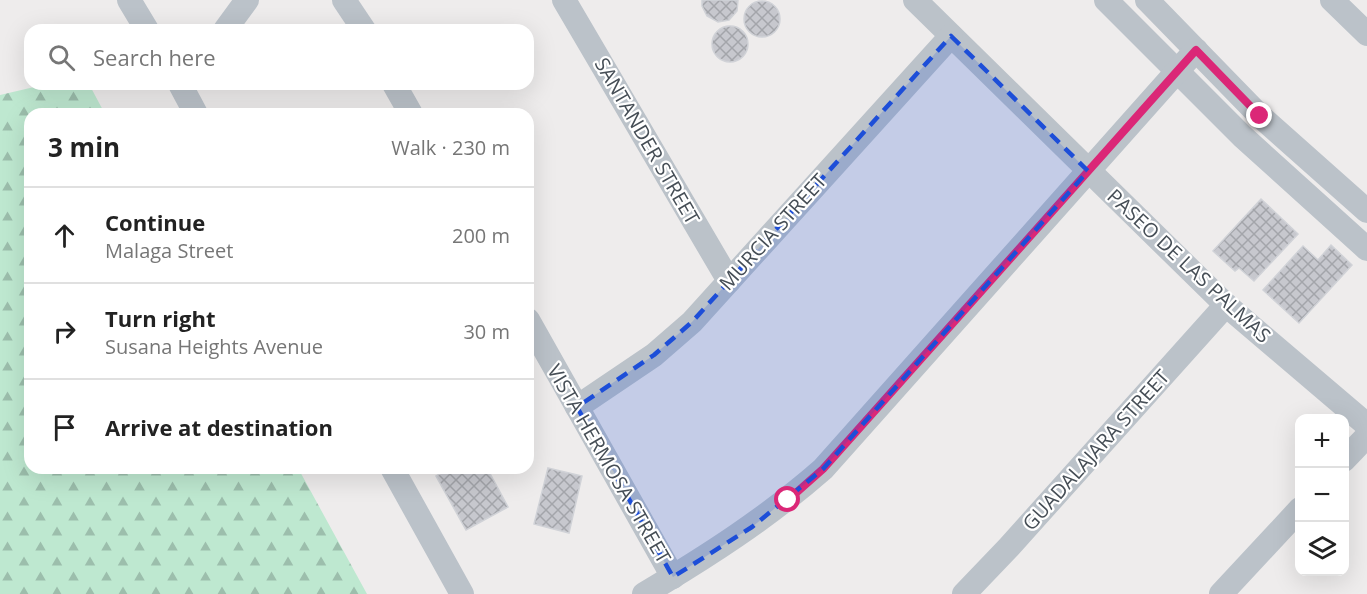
<!DOCTYPE html>
<html lang="en">
<head>
<meta charset="utf-8">
<style>
  :root { --surface:#fff; --page:#f2f2f2; --text:#222; --muted:#767676; --line:#e0e0e0 }
  body { margin:0; font-family:"Open Sans",sans-serif; background:var(--page); color:var(--text) }
  .controls { position:absolute; right:18px; bottom:18px; display:grid; overflow:hidden; border-radius:12px; box-shadow:0 6px 24px #0002 }
  .controls button { width:54px; height:54px; display:grid; place-items:center; padding:0; border:0; border-bottom:2px solid var(--line); background:var(--surface); color:var(--text); font:30px sans-serif }
  .stop { position:absolute; width:18px; height:18px; margin:-14px; border:4px solid #db2777; border-radius:50%; background:#fff }
  .stop.end { background:#db2777; border-color:#fff; box-shadow:0 2px 6px #0008 }
  .list { margin:0; padding:0; list-style:none }
  h2 { display:flex; justify-content:space-between; align-items:center; height:78px; margin:0; padding:0 24px; font-size:26px }
  h2 small { font-size:20px; font-weight:400; color:var(--muted) }
  .list li { display:grid; grid-template-columns:39px 1fr auto; gap:18px; align-items:center; box-sizing:border-box; height:96px; padding:0 24px; border-top:2px solid var(--line) }
  .list b { display:block; font-size:22px; white-space:nowrap }
  .list p { margin:0; font-size:20px; white-space:nowrap; color:var(--muted) }
  .list em { font-size:20px; font-style:normal; color:var(--muted) }
  .icon { flex:none; width:33px; height:33px; fill:none; stroke:currentColor; stroke-width:2; stroke-linecap:round; stroke-linejoin:round }
  .map { position:relative; flex:none; width:1367px; height:594px; overflow:hidden }
  .search { position:absolute; background:var(--surface); box-shadow:0 6px 24px #0002; left:24px; top:24px; width:510px; height:66px; display:flex; align-items:center; gap:15px; box-sizing:border-box; padding:0 21px; border-radius:18px; color:var(--muted); font-size:22px }
  .panel { position:absolute; background:var(--surface); box-shadow:0 6px 24px #0002; left:24px; top:108px; width:510px; height:366px; border-radius:18px }
  .map>svg:first-child { display:block }
</style>
</head>
<body>
<div class="map">
<svg width="1367" height="594" viewBox="0 0 1367 594">
  <defs>
    <pattern id="forest-firs" width="22" height="20" patternUnits="userSpaceOnUse" patternTransform="scale(1.5)"><rect width="22" height="20" fill="#bee8d0"/><path d="M5 1l3.5 6h-7zM16 11l3.5 6h-7z" fill="#9cbeac"/></pattern>
    <pattern id="building-cross-hatch" width="8" height="8" patternUnits="userSpaceOnUse" patternTransform="scale(1.5)"><rect width="8" height="8" fill="#c7c8ce"/><path d="M0 0l8 8M0 8l8-8" fill="none" stroke="#a3a5aa"/></pattern>
  </defs>
  <rect width="100%" height="100%" fill="#eeecec"/>
  <path fill="url(#forest-firs)" d="M47,84H89L105,114H30V468H298L367,594H0V95Z"/>
  <g fill="url(#building-cross-hatch)" stroke="#d0d2d7" stroke-width="1.5">
    <path d="M702,0H738L737,11L729,20L718,22L707,16L702,6Z"/>
    <circle cx="762" cy="19" r="18"/>
    <circle cx="730" cy="44" r="18"/>
    <path d="M1261,199L1298,234L1254,281L1239,268L1235,271L1213,251Z"/>
    <path d="M1331,245L1352,265L1299,323L1263,290L1303,246L1318,260Z"/>
    <path d="M450,468H487L508,507L466,530L436,476Z"/>
    <path d="M548,468L582,476L569,533L534,524Z"/>
  </g>
  <g fill="none" stroke-linecap="round" stroke-linejoin="round">
    <g stroke="#bbc2c9" stroke-width="24">
      <path d="M129,0L147,30"/>
      <path d="M344,0L364,30"/>
      <path d="M564,0L729,281"/>
      <path d="M915,0L1226,305L1367,425"/>
      <path d="M1106,0L1242,136L1367,249"/>
      <path d="M1147,0L1260,116L1367,211"/>
      <path d="M1332,0L1367,34"/>
      <path d="M225,30L247,0"/>
      <path d="M180,84L196,114"/>
      <path d="M394,84L411,114"/>
      <path d="M528,320L673,577"/>
      <path d="M577,407L654,355L692,322L951,36"/>
      <path d="M1344,460L1367,436"/>
      <path d="M392,468L462,594"/>
      <path d="M644,594C708,556 767,518 823,469L1196,50"/>
      <path d="M964,594L1009,547L1226,305"/>
      <path d="M1221,594L1300,509"/>
    </g>
  </g>
  <g fill="none" stroke-linecap="round" stroke-linejoin="round">
    <path stroke="#db2777" stroke-width="8" d="M788,500L823,469L1196,50L1260,116"/>
  </g>
  <path fill="#1d4ed8" fill-opacity="0.2" stroke="#1d4ed8" stroke-width="4.5" stroke-dasharray="12 8" stroke-linejoin="round" d="M951,36L1088,171L823,469L752,527L673,577L577,407L654,355L692,322Z"/>
  <g text-anchor="middle" stroke-width="4.5" stroke-linejoin="round" paint-order="stroke">
    <g font-size="20" fill="#464e56" stroke="#fff">
      <text transform="translate(647 141) rotate(60)" y="7">SANTANDER STREET</text>
      <text transform="translate(773 232) rotate(-48)" y="7">MURCIA STREET</text>
      <text transform="translate(1189 266) rotate(43)" y="7">PASEO DE LAS PALMAS</text>
      <text transform="translate(1096 450) rotate(-48)" y="7">GUADALAJARA STREET</text>
      <text transform="translate(609 464) rotate(60)" y="7">VISTA HERMOSA STREET</text>
    </g>
  </g>
</svg>
<div class="controls">
<button>+</button>
<button>−</button>
<button><svg class="icon" aria-label="layers" viewBox="0 0 24 24"><path d="M12 4l9 5-9 5-9-5zM3 14l9 5 9-5"/></svg></button>
</div>
<div class="stop" style="left:788px;top:500px"></div>
<div class="stop end" style="left:1260px;top:116px"></div>
<div class="search"><svg class="icon" aria-label="search" viewBox="0 0 24 24"><circle cx="10" cy="10" r="6"/><path d="M15 15l6 6"/></svg>Search here</div>
<section class="panel">
<h2>3 min<small>Walk · 230 m</small></h2>
<ul class="list">
<li><svg class="icon" aria-label="ahead" viewBox="0 0 24 24"><path d="M12 20V5M6 11l6-6 6 6"/></svg><div><b>Continue</b><p>Malaga Street</p></div><em>200 m</em></li>
<li><svg class="icon" aria-label="right" viewBox="0 0 24 24"><path d="M7 20v-9h11M14 6l5 5-5 5"/></svg><div><b>Turn right</b><p>Susana Heights Avenue</p></div><em>30 m</em></li>
<li><svg class="icon" aria-label="arrive" viewBox="0 0 24 24"><path d="M6 21V4h12l-3 4 3 4H6"/></svg><div><b>Arrive at destination</b></div></li>
</ul>
</section>
</div>
</body>
</html>
